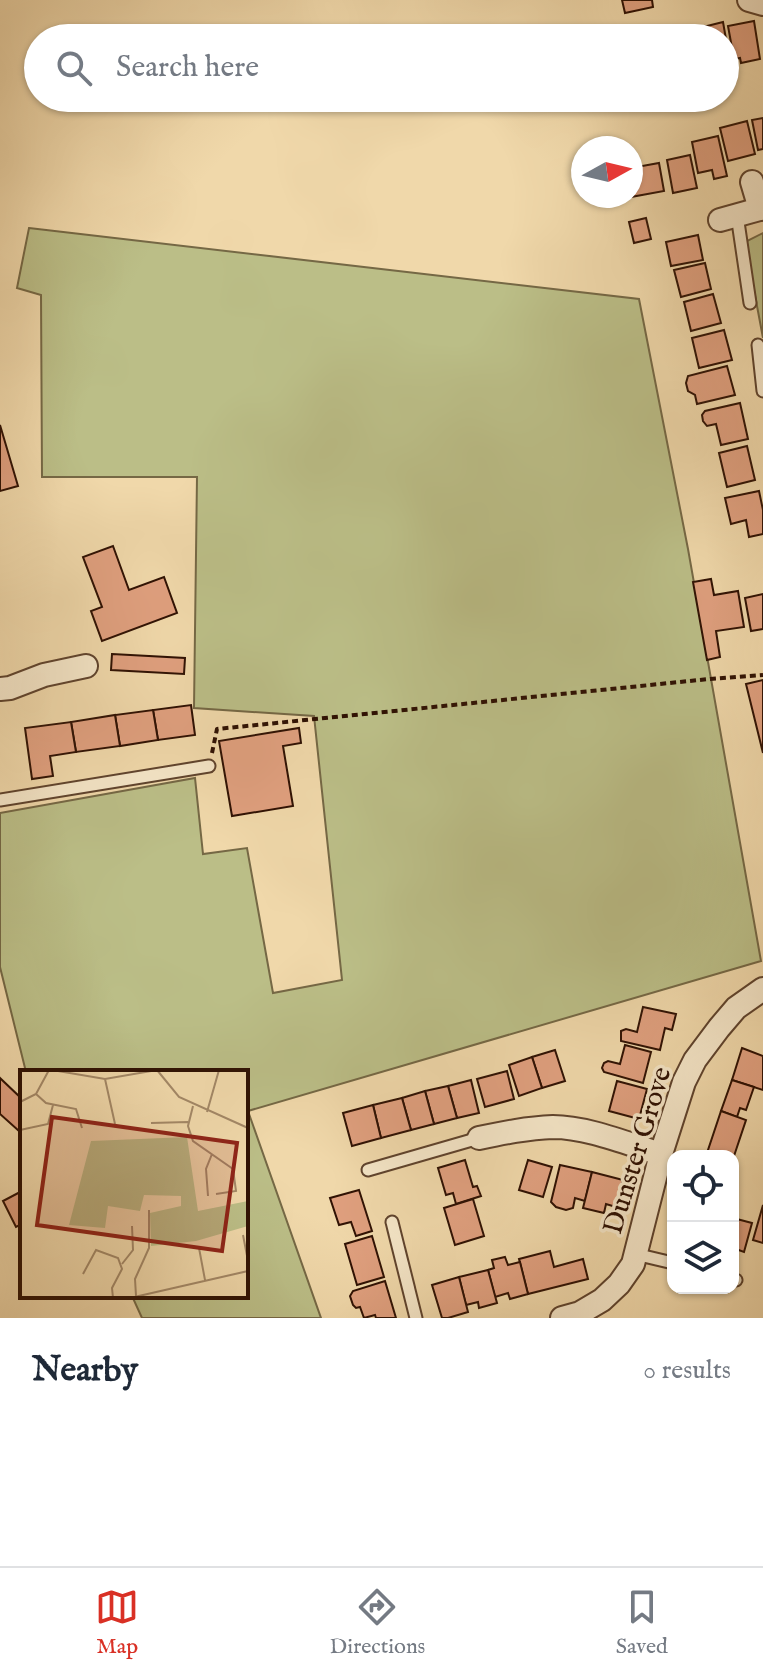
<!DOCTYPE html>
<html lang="en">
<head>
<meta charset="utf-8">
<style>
  :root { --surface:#fff; --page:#f2f2f3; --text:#1f2937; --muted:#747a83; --line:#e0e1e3; --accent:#d93025 }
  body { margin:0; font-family:"IM FELL English",serif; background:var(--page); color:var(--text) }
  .controls { position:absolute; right:24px; bottom:24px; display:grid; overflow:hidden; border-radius:16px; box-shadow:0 2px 6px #0004 }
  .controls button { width:72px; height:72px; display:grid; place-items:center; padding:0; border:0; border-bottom:2px solid var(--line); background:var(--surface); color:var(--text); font:40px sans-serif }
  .compass { position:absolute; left:571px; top:136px; width:72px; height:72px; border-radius:50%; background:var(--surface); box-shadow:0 2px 6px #0004; rotate:82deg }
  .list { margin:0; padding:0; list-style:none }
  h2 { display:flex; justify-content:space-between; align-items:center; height:104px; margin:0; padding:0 32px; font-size:34px }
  h2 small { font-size:26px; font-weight:400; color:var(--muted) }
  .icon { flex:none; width:44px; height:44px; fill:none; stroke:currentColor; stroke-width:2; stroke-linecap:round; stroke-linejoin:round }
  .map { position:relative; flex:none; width:763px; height:1318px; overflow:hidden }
  .search { position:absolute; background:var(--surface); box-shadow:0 2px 6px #0004; left:24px; right:24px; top:24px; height:88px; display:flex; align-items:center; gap:20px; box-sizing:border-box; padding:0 28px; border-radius:44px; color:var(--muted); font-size:30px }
  .sheet { height:248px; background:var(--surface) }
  nav { display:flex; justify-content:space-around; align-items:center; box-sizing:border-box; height:112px; border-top:2px solid var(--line); background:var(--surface); font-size:22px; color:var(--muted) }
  nav a { display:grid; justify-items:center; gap:4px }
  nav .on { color:var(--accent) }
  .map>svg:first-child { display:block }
</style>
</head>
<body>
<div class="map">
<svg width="763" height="1318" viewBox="0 0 763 1318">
  <rect width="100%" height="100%" fill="#f0d8aa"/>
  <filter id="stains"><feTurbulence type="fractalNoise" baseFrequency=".0025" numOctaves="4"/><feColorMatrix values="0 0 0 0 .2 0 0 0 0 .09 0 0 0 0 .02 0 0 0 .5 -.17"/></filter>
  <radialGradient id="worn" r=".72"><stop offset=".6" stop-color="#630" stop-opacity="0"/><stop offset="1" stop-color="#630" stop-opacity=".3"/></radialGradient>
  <g fill="#bbbe87" stroke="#756845" stroke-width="2">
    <path d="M29,228L639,299L688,549L761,961L248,1111L321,1318H142L132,1296H246V1072H26L0,967V813L195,778L203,854L247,848L273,993L342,980L314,716L194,708L197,477H42L41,295L17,288Z"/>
    <path d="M763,233V338L745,242Z"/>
  </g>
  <g fill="#e0a07f" stroke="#2f1103" stroke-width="2">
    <path d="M622,0H652L653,7L625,13Z"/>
    <path d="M754,21L760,59L741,63L740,58L734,59L728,26Z"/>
    <path d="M723,22L730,62L725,67V38H705L703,27Z"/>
    <path d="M763,118V149L758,150L752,120Z"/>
    <path d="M747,121L755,154L728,161L720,128Z"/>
    <path d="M718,136L727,176L714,179L712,170L698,173L692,142Z"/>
    <path d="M690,155L697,188L673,193L667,160Z"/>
    <path d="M659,163L664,191L631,197V168Z"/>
    <path d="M646,218L651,239L634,243L629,222Z"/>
    <path d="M698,235L703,260L671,266L666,242Z"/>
    <path d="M705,263L711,289L681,297L674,270Z"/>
    <path d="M713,294L721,323L691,331L684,302Z"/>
    <path d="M724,330L732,360L699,368L692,338Z"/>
    <path d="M727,366L735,395L697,404L695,395L688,391L686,383L688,376Z"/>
    <path d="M740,403L748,439L721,445L716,424L707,426L703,421L702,415L705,411Z"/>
    <path d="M0,425L18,486L0,491Z"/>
    <path d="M747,446L755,480L727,487L719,453Z"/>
    <path d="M759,491L763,510V534L749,537L746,520L731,524L725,498Z"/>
    <path d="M113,546L129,590L164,577L177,613L102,641L91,611L102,607L83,557Z"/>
    <path d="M711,579L714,595L738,591L744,627L716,631L720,657L707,660L693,582Z"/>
    <path d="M763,594V629L751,631L745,598Z"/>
    <path d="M112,654L185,658L184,674L111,670Z"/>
    <path d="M763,680V753L746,684Z"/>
    <path d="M191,705L195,735L158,740L153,710Z"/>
    <path d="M153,710L158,740L120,746L115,715Z"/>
    <path d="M115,715L120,746L76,752L71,722Z"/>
    <path d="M71,722L76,752L50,756L53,776L32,779L25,728Z"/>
    <path d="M299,728L301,743L283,746L293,806L232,816L219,741Z"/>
    <path d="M643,1007L676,1014L672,1030L665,1028L660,1050L621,1041V1031L626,1029L637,1032Z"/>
    <path d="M625,1045L651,1052L643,1083L604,1072L602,1068L604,1063L608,1061L620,1064Z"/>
    <path d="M742,1048L763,1056V1090L732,1080Z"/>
    <path d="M555,1050L565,1081L542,1088L532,1057Z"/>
    <path d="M532,1057L542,1088L519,1096L509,1065Z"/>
    <path d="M507,1071L514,1099L485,1107L477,1079Z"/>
    <path d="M0,1078L22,1099V1146L19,1131L0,1114Z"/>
    <path d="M471,1080L479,1113L457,1118L448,1086Z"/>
    <path d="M732,1080L754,1087L746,1110L740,1108L737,1117L721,1111Z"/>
    <path d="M617,1081L647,1089L639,1119L609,1111Z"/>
    <path d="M448,1086L457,1118L434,1124L425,1091Z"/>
    <path d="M425,1091L434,1124L411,1130L402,1098Z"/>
    <path d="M402,1098L411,1130L381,1138L373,1105Z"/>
    <path d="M373,1105L381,1138L352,1146L343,1113Z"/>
    <path d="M721,1111L746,1120L733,1159V1156H706Z"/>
    <path d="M465,1160L473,1187L477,1186L481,1196L456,1204L453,1193L446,1195L438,1168Z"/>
    <path d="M528,1160L552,1167L543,1197L519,1190Z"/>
    <path d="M560,1165L592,1172L585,1201L575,1198L573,1208L566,1210L556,1207L551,1202Z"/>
    <path d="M592,1172L623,1180L616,1207L606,1204L604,1213L583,1208Z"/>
    <path d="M359,1190L372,1231L356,1236L351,1222L339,1225L330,1198Z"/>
    <path d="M22,1191V1224L16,1227L3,1201Z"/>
    <path d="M473,1199L484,1236L455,1245L444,1208Z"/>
    <path d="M763,1205V1243L753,1240Z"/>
    <path d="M733,1218L752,1223L744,1252L733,1248Z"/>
    <path d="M372,1236L384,1277L357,1285L345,1244Z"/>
    <path d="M550,1251L554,1267L583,1259L588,1279L528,1294L519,1259Z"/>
    <path d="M505,1257L508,1265L520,1262L528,1294L510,1299L508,1293L495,1297L488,1270L494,1268L492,1260Z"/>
    <path d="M488,1270L497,1303L479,1308L478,1302L466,1305L459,1277Z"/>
    <path d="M459,1277L468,1312L448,1318H442L432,1285Z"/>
    <path d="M385,1281L396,1318H376L375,1315L364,1318L360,1307L356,1308L353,1305L350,1296L353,1291Z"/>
  </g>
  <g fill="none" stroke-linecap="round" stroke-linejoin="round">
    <g stroke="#5f432d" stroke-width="15">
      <g id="lane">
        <path d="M737,215L750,303"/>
        <path d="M758,345L763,391"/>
        <path d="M0,800L209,766"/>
        <path d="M368,1170L479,1138"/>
        <path d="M392,1222L416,1318"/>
        <path d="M635,1254L673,1263"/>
        <path d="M733,1279L736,1280"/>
      </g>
    </g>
    <g stroke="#5f432d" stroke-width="26">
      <g id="street">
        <path d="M749,0L763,4"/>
        <path d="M752,182L760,209"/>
        <path d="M720,220L763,208"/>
        <path d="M0,689L10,688L44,675L86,666"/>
        <path d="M479,1138C503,1133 527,1128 553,1127C587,1127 628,1144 661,1154"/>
        <path d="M562,1318L580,1313L602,1300L619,1284L633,1264L661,1154L684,1082L695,1060L719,1028L736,1008L763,989"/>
      </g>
    </g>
    <path stroke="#2f1103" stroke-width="4" stroke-dasharray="6 4" stroke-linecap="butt" d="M212,753L217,729L709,679L763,675"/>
    <use href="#lane" stroke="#f5e6c8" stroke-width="11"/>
    <use href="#street" stroke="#f5e6c8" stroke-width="22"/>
  </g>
  <g text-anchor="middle" stroke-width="7" stroke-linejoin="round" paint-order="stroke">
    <g font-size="28" fill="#2f1103" stroke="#f5e6c8">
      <text transform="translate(636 1150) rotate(-73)" y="10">Dunster Grove</text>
    </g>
  </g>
  <g transform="translate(20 1070)">
    <rect width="228" height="228" fill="#f0d8aa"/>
    <path d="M167,67L178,141L228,131V156L176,171L131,176L130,143L161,136V126L124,125L120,141L88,136L85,158L49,155L71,71Z" fill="#bbbe87"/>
    <path fill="none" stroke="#a38867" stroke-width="2" d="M32,0L85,9L137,0M137,0L159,27L228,58M85,9L95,54M16,24L26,33L56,39L62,58M0,32L16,24L29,0M173,36L168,56L173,71L213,99L216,121L196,124M187,42L199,0M131,53L168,52M0,60L28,54L33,35M188,126L186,99L192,84M223,165L228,191M179,178L185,210M102,194L113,180L112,156M63,204L76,180L98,188L102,199L92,218L93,228M116,226L115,209L129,178V140M110,228L228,201"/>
    <path fill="#8f2418" fill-opacity="0.15" stroke="#8f2418" stroke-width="4" d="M32,47L217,73L202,181L17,155Z"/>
    <rect width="228" height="228" fill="none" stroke="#2f1103" stroke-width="4"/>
  </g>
  <rect width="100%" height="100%" filter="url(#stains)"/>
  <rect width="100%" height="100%" fill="url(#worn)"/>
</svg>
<div class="controls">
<button><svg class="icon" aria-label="locate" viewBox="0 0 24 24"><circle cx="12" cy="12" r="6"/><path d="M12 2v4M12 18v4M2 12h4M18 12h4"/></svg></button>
<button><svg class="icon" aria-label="layers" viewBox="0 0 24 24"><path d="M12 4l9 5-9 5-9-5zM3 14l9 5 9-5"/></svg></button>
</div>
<svg class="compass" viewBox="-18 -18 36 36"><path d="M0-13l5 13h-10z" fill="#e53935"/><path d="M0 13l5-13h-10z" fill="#747a83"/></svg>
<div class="search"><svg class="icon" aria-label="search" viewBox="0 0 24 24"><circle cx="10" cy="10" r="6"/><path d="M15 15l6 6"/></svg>Search here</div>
</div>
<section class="sheet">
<h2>Nearby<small>0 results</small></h2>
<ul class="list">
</ul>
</section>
<nav>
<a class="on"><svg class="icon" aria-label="map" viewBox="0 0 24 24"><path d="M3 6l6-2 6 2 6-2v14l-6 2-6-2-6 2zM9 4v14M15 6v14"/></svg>Map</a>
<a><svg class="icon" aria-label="directions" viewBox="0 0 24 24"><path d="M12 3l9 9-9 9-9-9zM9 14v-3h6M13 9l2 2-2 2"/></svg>Directions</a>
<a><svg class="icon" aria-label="saved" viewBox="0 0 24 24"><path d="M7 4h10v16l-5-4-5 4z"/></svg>Saved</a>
</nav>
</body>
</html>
